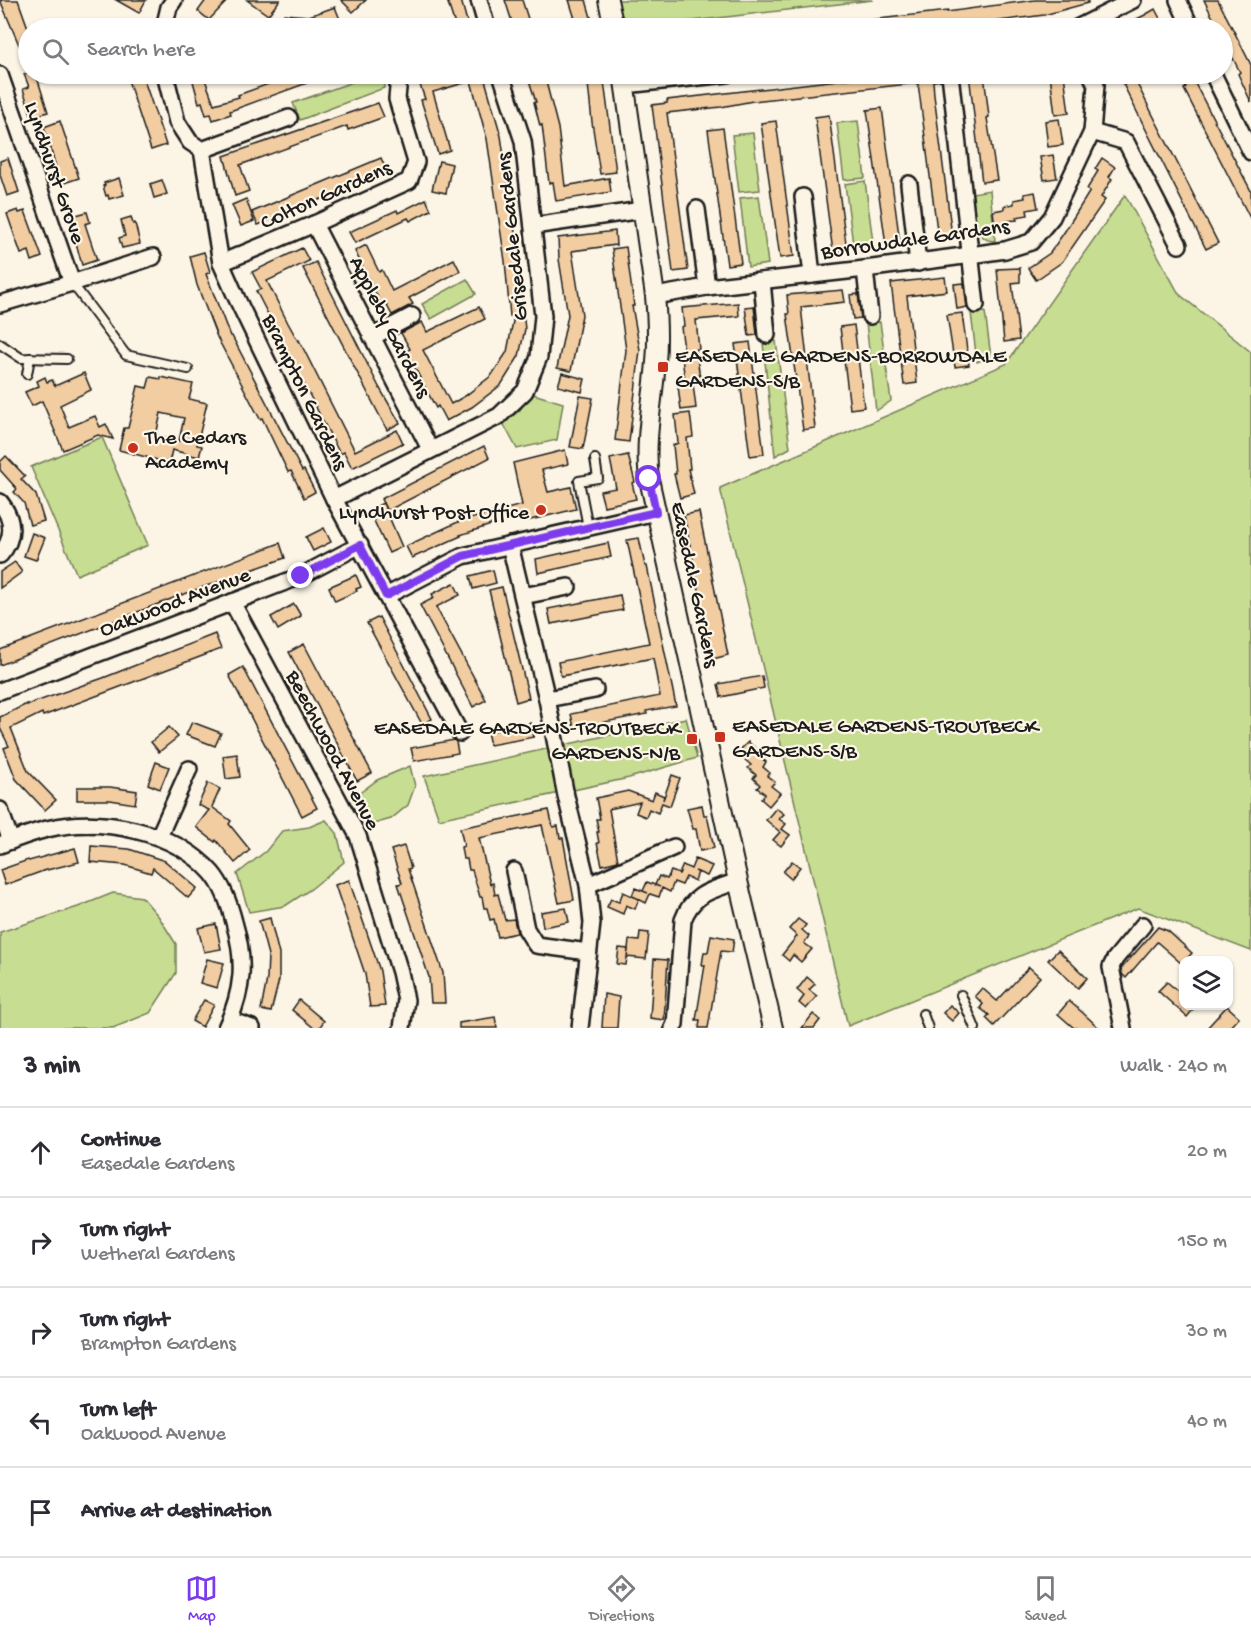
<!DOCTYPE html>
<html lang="en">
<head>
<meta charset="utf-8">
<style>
  :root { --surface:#fff; --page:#f7f7f7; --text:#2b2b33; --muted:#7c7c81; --line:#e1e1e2; --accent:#7c3aed }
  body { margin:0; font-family:"Gochi Hand",sans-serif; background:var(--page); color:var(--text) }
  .controls { position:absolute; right:18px; bottom:18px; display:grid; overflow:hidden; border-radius:12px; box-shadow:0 2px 4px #0004 }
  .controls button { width:54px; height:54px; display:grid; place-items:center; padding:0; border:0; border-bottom:2px solid var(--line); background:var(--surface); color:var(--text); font:30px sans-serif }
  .stop { position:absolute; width:18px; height:18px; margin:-14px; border:4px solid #7c3aed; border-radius:50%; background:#fff }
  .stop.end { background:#7c3aed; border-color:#fff; box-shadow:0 2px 6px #0008 }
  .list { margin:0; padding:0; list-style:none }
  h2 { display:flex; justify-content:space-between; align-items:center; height:78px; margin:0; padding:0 24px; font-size:26px }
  h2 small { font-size:20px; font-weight:400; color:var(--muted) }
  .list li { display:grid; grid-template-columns:39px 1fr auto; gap:18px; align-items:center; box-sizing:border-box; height:90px; padding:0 24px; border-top:2px solid var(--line) }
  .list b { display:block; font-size:22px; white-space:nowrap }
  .list p { margin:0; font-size:20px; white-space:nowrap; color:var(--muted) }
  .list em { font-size:20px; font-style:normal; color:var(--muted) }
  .icon { flex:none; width:33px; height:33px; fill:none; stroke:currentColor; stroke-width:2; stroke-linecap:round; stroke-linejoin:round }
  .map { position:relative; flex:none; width:1251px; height:1028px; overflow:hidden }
  .search { position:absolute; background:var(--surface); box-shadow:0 2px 4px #0004; left:18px; right:18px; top:18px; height:66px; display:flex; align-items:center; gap:15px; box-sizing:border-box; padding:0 21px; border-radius:33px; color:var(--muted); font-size:22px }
  .sheet { height:528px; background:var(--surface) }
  nav { display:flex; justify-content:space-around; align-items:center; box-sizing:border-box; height:84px; border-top:2px solid var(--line); background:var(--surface); font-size:16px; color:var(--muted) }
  nav a { display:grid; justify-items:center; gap:3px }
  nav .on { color:var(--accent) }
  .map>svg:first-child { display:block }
</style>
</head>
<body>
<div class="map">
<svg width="1251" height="1028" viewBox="0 0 1251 1028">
  <rect width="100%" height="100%" fill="#fcf5e5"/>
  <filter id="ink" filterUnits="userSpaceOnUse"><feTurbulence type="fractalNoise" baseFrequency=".0167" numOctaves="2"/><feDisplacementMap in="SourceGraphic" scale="12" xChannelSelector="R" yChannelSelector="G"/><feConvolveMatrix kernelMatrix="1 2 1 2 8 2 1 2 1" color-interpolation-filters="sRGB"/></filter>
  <g filter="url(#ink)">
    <g fill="#c7dd92" stroke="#727c57" stroke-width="1.5">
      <path d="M617,0H873L632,28H626Z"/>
      <path d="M375,74H387L384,88L300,120L293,103Z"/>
      <path d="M858,121L865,178L844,180L837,123Z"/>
      <path d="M753,133L760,190L739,192L732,135Z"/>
      <path d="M865,181L874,250L854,252L845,184Z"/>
      <path d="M990,190L995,241C972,242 974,209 972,193Z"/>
      <path d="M1125,195L1179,294L1251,352V951L1138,908L848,1026L720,488L1006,364Z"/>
      <path d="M759,196L768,264L748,267L740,198Z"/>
      <path d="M467,279L476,294L431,319L422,304Z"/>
      <path d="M985,312L991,357L977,362L971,313Z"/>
      <path d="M880,322L891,401L876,411L866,323Z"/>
      <path d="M776,341L790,448L775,456L763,343Z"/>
      <path d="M530,393L563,403L557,440L517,449L503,423L520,410Z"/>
      <path d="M102,437L148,545L77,575L31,467Z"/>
      <path d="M686,718L697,758L629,778L439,819L424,776Z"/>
      <path d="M410,766L415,786L408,805L391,819L370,825L362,814L357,795L377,780Z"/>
      <path d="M326,820L337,833L344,862L311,889L285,906L249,912L237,874L266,851L282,831L309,827Z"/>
      <path d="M113,893L142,897L159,917L176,944V973L150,1013L113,1028H0V932L78,907Z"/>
    </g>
    <g fill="#f2cda2" stroke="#1c1c1c" stroke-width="1.5" fill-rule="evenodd">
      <path d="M0,0H18L28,28V66Z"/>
      <path d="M116,0H146L139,13Z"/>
      <path d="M206,0H228L209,20L198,11Z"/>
      <path d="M247,0H280L268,15Z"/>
      <path d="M341,0H366L353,12Z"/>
      <path d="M447,0H461L468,25L456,28Z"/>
      <path d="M505,0H522L531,28H514Z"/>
      <path d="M569,0H586L594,28H578Z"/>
      <path d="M1035,0H1088V3L1044,15L955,27L853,28V22L947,11V12Z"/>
      <path d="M1204,0H1218L1251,65V102L1238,74L1240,72L1222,37V28H1218Z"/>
      <path d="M335,7L341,22L322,28H283L284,14L309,16Z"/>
      <path d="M1155,9L1165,28H1118L1145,15Z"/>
      <path d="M24,74H36L48,112L32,117L23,89L29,87Z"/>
      <path d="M126,74H142L166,145L151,150Z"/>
      <path d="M191,74H203L214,104L239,97L238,95L296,74L329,75L230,111L231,114L213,120L211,114L206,115L202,102L199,103Z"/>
      <path d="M445,74H489V76L480,78L481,81L485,80L501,136L518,253L516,254L525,329L519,356L501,385L472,407L446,421L438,406L436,408L406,351L410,349L401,333L422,322L427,332L479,307L485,319L423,350L451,404L465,396L491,376L507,352L514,316H510L505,261L487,139L471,81L433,92L450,150L438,154L421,100L425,99L419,82Z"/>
      <path d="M527,74H544L558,128L565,186L609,178L611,192L556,201L553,182L549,183L542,125L540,126L534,102H536Z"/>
      <path d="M587,74H603L616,172L600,174L592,122Z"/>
      <path d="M889,74H940L941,80L933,81L934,95L952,236L938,238L918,83L753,101L721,107L667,113L688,270L673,272L652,105L667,103V100Z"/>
      <path d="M969,74H984L989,117L987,118L997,180L982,182Z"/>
      <path d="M1050,74H1064L1069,113L1055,115Z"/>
      <path d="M1120,74H1132L1218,243L1206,249L1123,84H1125Z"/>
      <path d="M1179,74H1190L1251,191V220L1184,89L1186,88Z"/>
      <path d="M378,103L384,117L348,130L347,126L240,165L249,191L235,196L224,156Z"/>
      <path d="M882,108L900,243L886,245L867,110Z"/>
      <path d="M829,115L847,251L833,252L815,117Z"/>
      <path d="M1059,119L1063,145L1048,147L1045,121Z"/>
      <path d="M60,121L79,178L61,184L44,127Z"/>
      <path d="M776,121L794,256L780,258L761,123Z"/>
      <path d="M723,128L741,263L727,265L708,130Z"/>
      <path d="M1053,155L1057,178L1044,180L1040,157Z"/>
      <path d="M8,158L19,192L7,196L0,175V161Z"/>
      <path d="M381,158L387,172L258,225L252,212Z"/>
      <path d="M1102,158L1115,167L1109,177L1112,179L1101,197L1105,200L1062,262L1036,280L1028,268L1050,253L1065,231L1090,191L1087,189L1098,171L1095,169Z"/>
      <path d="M439,161L452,164L446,193L432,190Z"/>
      <path d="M119,178L124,195L109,199L108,195L106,196L103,186L105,185L104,183Z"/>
      <path d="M162,180L167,194L154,198L150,184Z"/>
      <path d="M1035,192L1038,208L1027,210L1028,215L1016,217L1017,220L1006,221L1007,225L995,226L993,211L1004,209V206L1014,204V200L1025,198L1024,194Z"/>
      <path d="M246,199L254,221L241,226L232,205Z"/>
      <path d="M426,199L431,210L410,221L408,218L355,243L349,232L397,210L398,213Z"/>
      <path d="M18,210L19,213L25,211L42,257L32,261L29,251L21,254L7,214Z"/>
      <path d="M87,212L90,222L85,224L97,260L82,265L69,217Z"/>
      <path d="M131,217L133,224L135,223L140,244L122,248L119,238L125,236L121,220Z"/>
      <path d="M615,231L616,245L572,251L582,315L571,371L557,368L568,315L559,259L558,238Z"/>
      <path d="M366,245L379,272L382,270L392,291L454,259L460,271L409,298L413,304L392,315L386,304L382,306L355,251Z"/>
      <path d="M626,247L634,306H632L640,350L629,442L615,440L626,350L612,249Z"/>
      <path d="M302,248L309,261L267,281L288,323L298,341L299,340L355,451L397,430L403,443L352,468L344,452L340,454L256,291L261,289L252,272Z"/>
      <path d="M204,252L210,272L206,274L230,336H232L302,471L304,470L315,492L304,498L291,471L288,472L262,418L260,419L217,337L197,285L190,256Z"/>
      <path d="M316,262L379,387L400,423L387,430L303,268Z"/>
      <path d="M1020,268V282L1012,283L1019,340L1004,342L997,269Z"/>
      <path d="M945,277L947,291L907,296L917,383L904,385L891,283Z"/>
      <path d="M964,283L967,307L957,309L954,284Z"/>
      <path d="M843,290L845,302L801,307L815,428L803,430L787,314H789L787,295Z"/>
      <path d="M858,294L861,318L853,319L850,295Z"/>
      <path d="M738,303L739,316L696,320L699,349H696L700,379L685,381L682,357L685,356L681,327L684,326L682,308Z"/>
      <path d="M754,306L757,335L749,336L745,307Z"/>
      <path d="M962,313L969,365L955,367L947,315Z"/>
      <path d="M854,325L864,407L850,409L840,327Z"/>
      <path d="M750,342L764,454L750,456L735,344Z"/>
      <path d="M84,373L91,390L60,405L69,427L95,416L100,427L106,424L113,439L98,435L63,450L42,401L32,406L25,392L39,386L37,381L45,377L47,382L52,380L55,386Z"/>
      <path d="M562,373L585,379L582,392L558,386Z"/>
      <path d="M150,377L161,379V377L193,384L189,399L207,403L197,445L202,446L199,457L172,450L169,463L119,450L124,428H128L138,386L147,388ZM161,413L184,418L179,441L156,435Z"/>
      <path d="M693,384L696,408L681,410L678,386Z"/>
      <path d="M580,396L593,398L583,449L570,447Z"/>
      <path d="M690,413L693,437L687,438L690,469H688L694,494L680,498L674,474H676L673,445L678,443L675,415Z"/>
      <path d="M484,446L489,458L387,511L381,499Z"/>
      <path d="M565,450L568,464L542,470L548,492L571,487L576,509L526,521L525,518L491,525L460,535L461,536L412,558L406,546L458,522L522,505L513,463Z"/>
      <path d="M628,455L635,482L632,483L636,499L604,506L600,491L616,488L610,459Z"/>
      <path d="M6,456L25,476L21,479L36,495L44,521L30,525L24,503L14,492L17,489L0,470V462Z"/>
      <path d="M383,503L402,547L389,553L369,510Z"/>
      <path d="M699,512L728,655L713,659L684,515Z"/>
      <path d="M324,528L331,542L313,551L306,537Z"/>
      <path d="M32,533L45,538L36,560L24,556Z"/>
      <path d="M639,538L645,566H647L676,706L646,711L647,714L574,728L571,714L660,696L653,658L561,676L558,662L649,643L627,540Z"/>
      <path d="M280,543L285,558L184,594L0,665V650Z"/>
      <path d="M608,543L611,557L538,573L536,559Z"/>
      <path d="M15,562L22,572L0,588V572Z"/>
      <path d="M493,570L496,583L473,589L470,576Z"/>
      <path d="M356,575L361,587L356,589L357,591L335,601L329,587Z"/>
      <path d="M454,583L460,595L436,607L486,700L473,707L420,605L434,598L432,594Z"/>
      <path d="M502,587L529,698L516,702L489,590Z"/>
      <path d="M620,595L623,610L551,624L548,609Z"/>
      <path d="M294,604L301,616L278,630L271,617Z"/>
      <path d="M379,617L432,719L422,724L367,623Z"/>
      <path d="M215,634L221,649L43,716L42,713L11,728L28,771L56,800L45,810L16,779L4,748L9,746L0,728V717L27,704V705L103,678Z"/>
      <path d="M304,644L372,773L357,781L289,652Z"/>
      <path d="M243,667L317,808L302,816L229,675Z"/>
      <path d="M762,676L764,688L721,697L718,684Z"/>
      <path d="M192,722L221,733L215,746L186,735Z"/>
      <path d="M531,723L534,737L490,745L487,732Z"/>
      <path d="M169,727L178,737L159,752L151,742Z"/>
      <path d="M454,740L456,742L458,753L414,761L411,748Z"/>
      <path d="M748,742L761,753L759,756L766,762L763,767L770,773L767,776L775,782L771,786L780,793L769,806L761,799L765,794L757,788L760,785L753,778L756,775L748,768L751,765L744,759L748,755L741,749Z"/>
      <path d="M237,754L240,777L226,779L223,756Z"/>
      <path d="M156,762L169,767L160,789L148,784Z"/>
      <path d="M672,775L680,778L670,806L662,803L658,813L649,809L646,817L636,813L640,802L609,809L618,861L602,865L597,843H599L597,832H599L596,819H600L596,798L628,791L652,800L655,792L664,796L663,800Z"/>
      <path d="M208,783L220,789L212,807L231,821L229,824L250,850L235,863L216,840L215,842L196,827L209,810L198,805Z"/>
      <path d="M77,787H110L137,791L135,804L110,800H77Z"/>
      <path d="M702,805L704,815H707L714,848L700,851L696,829H693L687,808Z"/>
      <path d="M776,808L784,814L779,819L786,824L782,829L790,835L781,846L773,840L780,832L766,820Z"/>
      <path d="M549,810L553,827L558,826L560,838H563L574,900L559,903L542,825L479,838L490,884L493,883L495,895L498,894L505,920L514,919L517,933L498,937L494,919L490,920L487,908H484L482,897H480L472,870H469L467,859H463L461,847L464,846L460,828Z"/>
      <path d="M91,846L129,849L165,861L197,888L188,898L153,868L151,873L125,865L90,862Z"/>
      <path d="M404,846L411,868L408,869L443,973L445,1003H431L429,977L398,884L402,883L391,850Z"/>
      <path d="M75,848L79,862L43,871L5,885L0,870L28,860L29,861Z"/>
      <path d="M695,859L712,866L707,876L695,871L698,872L695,881L686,877L682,885L674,882L670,892L662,888L659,897L650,894L646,903L632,896L635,888L648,893L643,891L647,882L660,887L655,885L659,876L667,879L671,871L679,874L683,865L691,869Z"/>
      <path d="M792,861L800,867L791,879L783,872Z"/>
      <path d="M349,880L380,971L385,1006L370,1007L365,974L335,885Z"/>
      <path d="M623,892L639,899L635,909L626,905L623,914L607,907L611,899L619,902Z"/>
      <path d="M566,908L569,922L543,927L541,912Z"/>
      <path d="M270,918L279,954V980L271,1012L261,1010L267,979L268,955L259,921Z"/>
      <path d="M798,919L806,925L802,930L809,936L804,943L812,949L801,962L793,955L789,961L782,955L797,936L789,929Z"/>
      <path d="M216,924L221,949L204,952L198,928Z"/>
      <path d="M1158,927L1168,931L1192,953L1182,964L1157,942L1126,978L1122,974L1121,969Z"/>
      <path d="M640,932L649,933L646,959L627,957L629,940L639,941Z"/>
      <path d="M711,935L734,939L732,952L721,951L708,1028H699L700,1020H696L705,965H702L704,952H708Z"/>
      <path d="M619,948L628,949L626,965L617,964Z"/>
      <path d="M1058,950L1087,978L1078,988L1048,960Z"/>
      <path d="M207,959L224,963L217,988L200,983Z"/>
      <path d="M654,959L668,960L664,1020L650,1018Z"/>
      <path d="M1029,967L1040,977L994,1026L986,1018L989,1015L980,1008L983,1004L975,996L982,988L997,1001Z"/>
      <path d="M807,977L815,984L809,990L817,996L806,1009L799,1003L804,996L797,990Z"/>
      <path d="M1167,982L1184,996V1005H1197L1187,1017L1158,991Z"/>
      <path d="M604,994L619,997L617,1028H602Z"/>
      <path d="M204,1000L214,1005L202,1027L192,1021Z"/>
      <path d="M299,1000L324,1021L319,1028H314L292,1010Z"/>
      <path d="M1069,1001L1083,1013L1099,1028H1074L1058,1014Z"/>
      <path d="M950,1005L959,1013L952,1021L943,1013Z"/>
      <path d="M1227,1006L1239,1017L1229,1028H1207Z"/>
      <path d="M813,1014L820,1020L814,1028H802Z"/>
      <path d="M495,1017L497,1028H459V1023Z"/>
    </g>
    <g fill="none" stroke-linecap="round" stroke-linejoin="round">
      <g stroke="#1c1c1c" stroke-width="12">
        <g id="service">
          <path d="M72,283L126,355L188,369"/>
          <path d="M0,344L21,358L67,359"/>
          <path d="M27,374L30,358"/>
          <path d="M588,527L579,481L598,478L595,459"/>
          <path d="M961,995L975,1028"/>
          <path d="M923,1014L928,1028"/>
        </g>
      </g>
      <g stroke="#1c1c1c" stroke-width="20">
        <g id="minor">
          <path d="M479,0L487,28"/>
          <path d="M1178,0L1191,28"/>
          <path d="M164,28L169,7L174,0"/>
          <path d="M1077,28L1133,0"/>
          <path d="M165,74L177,122L190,142L202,150L289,118"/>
          <path d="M950,74L976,305"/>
          <path d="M1213,74L1251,152"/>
          <path d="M0,75L72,283"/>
          <path d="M625,85L727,74"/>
          <path d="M1092,132L1126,142L1179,245"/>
          <path d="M202,150L221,263L237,299L334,499L460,733"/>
          <path d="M909,184L918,263"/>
          <path d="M803,197L812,275"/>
          <path d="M697,209L707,287"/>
          <path d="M314,224L430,449"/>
          <path d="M533,226L642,210"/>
          <path d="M221,263L314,224L409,181L416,162L397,99L399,77L402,74"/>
          <path d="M865,269L870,316"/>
          <path d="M762,281L767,335"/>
          <path d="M655,296L707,287L865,269L971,255L1005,250L1031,242L1052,217L1092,132L1096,85L1091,74"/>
          <path d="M0,304L72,283L153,257"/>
          <path d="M372,337L412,316"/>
          <path d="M334,499L499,416L525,391L539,357L543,316L523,141L501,74"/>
          <path d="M0,502C14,520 15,538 0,555"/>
          <path d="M510,545L547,699L566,796L588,885L592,923L580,1028"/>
          <path d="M386,596L463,556L656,512"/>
          <path d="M523,596L568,587"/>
          <path d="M232,602L358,836L400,972L406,1000L402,1028"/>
          <path d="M0,691L301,576L360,545"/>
          <path d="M547,699L595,690"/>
          <path d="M0,810L11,841"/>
          <path d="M159,836L189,769"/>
          <path d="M0,845C15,839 31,833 47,829C101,816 175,831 212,873C223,886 230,906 234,922C246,962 243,991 226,1028"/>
          <path d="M514,871L526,929L536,945L588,952"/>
          <path d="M588,885L674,847"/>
          <path d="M230,1020L252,1028"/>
          <path d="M673,1028L675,1024L683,920C693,892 714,890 738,881"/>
          <path d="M1123,1028L1111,967L1115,959L1143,925"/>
        </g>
      </g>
      <g stroke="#1c1c1c" stroke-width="22">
        <g id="tertiary">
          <path d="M608,0L614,28"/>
          <path d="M623,74L655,296C657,318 658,340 656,362C653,401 644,440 649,479L738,881L773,1028"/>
        </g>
      </g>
      <use href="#service" stroke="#fcf5e5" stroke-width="8"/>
      <use href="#minor" stroke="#fcf5e5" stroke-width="15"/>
      <use href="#tertiary" stroke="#fcf5e5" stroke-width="18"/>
    </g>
  </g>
  <g fill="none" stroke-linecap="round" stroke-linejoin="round" filter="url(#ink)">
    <path stroke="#7c3aed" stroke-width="8" d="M301,576L360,545L386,596L463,556L656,512L649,479"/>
  </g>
  <g fill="#c8321e" stroke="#fcf5e5" stroke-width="2">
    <rect x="657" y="361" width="12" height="12" rx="3"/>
    <circle cx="133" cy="448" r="6"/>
    <circle cx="541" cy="510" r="6"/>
    <rect x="714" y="731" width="12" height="12" rx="3"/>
    <rect x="686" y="733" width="12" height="12" rx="3"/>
  </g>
  <g text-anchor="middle" stroke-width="4.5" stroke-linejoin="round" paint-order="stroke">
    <g font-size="22" fill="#1c1c1c" stroke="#fcf5e5">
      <text transform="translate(57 172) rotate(71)" y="8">Lyndhurst Grove</text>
      <text transform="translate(325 193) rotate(-24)" y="8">Colton Gardens</text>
      <text transform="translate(510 237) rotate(-96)" y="8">Grisedale Gardens</text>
      <text transform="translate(915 237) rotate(-8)" y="8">Borrowdale Gardens</text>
      <text transform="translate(392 326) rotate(63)" y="8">Appleby Gardens</text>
      <text transform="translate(307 391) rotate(64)" y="8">Brampton Gardens</text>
      <text transform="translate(697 584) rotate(78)" y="8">Easedale Gardens</text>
      <text transform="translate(174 600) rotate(-21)" y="8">Oakwood Avenue</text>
      <text transform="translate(335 749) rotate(62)" y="8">Beechwood Avenue</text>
    </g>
    <g font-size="22" fill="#1c1c1c" stroke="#fcf5e5" text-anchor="start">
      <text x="675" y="362">EASEDALE GARDENS-BORROWDALE<tspan x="675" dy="25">GARDENS-S/B</tspan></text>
      <text x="145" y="443">The Cedars<tspan x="145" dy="25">Academy</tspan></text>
      <text x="529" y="518" text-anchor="end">Lyndhurst Post Office</text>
      <text x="732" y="732">EASEDALE GARDENS-TROUTBECK<tspan x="732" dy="25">GARDENS-S/B</tspan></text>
      <text x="680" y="734" text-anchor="end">EASEDALE GARDENS-TROUTBECK<tspan x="680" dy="25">GARDENS-N/B</tspan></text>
    </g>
  </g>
</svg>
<div class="controls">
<button><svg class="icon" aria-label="layers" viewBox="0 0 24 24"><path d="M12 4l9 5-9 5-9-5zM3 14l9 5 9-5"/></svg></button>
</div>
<div class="stop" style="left:649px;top:479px"></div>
<div class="stop end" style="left:301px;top:576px"></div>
<div class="search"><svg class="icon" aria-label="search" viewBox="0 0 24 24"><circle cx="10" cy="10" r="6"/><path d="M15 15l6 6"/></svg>Search here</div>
</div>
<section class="sheet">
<h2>3 min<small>Walk · 240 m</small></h2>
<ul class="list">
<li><svg class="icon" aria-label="ahead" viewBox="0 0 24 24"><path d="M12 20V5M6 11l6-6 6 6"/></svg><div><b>Continue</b><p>Easedale Gardens</p></div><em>20 m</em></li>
<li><svg class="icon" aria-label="right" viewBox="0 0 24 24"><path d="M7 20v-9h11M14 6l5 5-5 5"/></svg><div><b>Turn right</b><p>Wetheral Gardens</p></div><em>150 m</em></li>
<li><svg class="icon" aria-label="right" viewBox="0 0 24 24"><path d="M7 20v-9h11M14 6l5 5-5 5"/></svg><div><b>Turn right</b><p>Brampton Gardens</p></div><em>30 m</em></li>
<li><svg class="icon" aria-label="left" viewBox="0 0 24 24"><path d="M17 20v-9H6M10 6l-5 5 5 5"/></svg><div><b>Turn left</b><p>Oakwood Avenue</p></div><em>40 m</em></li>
<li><svg class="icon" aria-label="arrive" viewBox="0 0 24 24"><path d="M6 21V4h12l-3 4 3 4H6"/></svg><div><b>Arrive at destination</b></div></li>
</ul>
</section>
<nav>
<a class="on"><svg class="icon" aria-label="map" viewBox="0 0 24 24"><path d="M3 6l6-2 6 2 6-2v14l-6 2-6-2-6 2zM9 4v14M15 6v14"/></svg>Map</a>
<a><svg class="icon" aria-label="directions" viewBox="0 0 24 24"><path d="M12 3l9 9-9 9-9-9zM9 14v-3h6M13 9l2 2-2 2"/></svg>Directions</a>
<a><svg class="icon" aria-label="saved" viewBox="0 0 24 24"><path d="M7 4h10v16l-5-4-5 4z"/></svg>Saved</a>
</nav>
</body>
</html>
